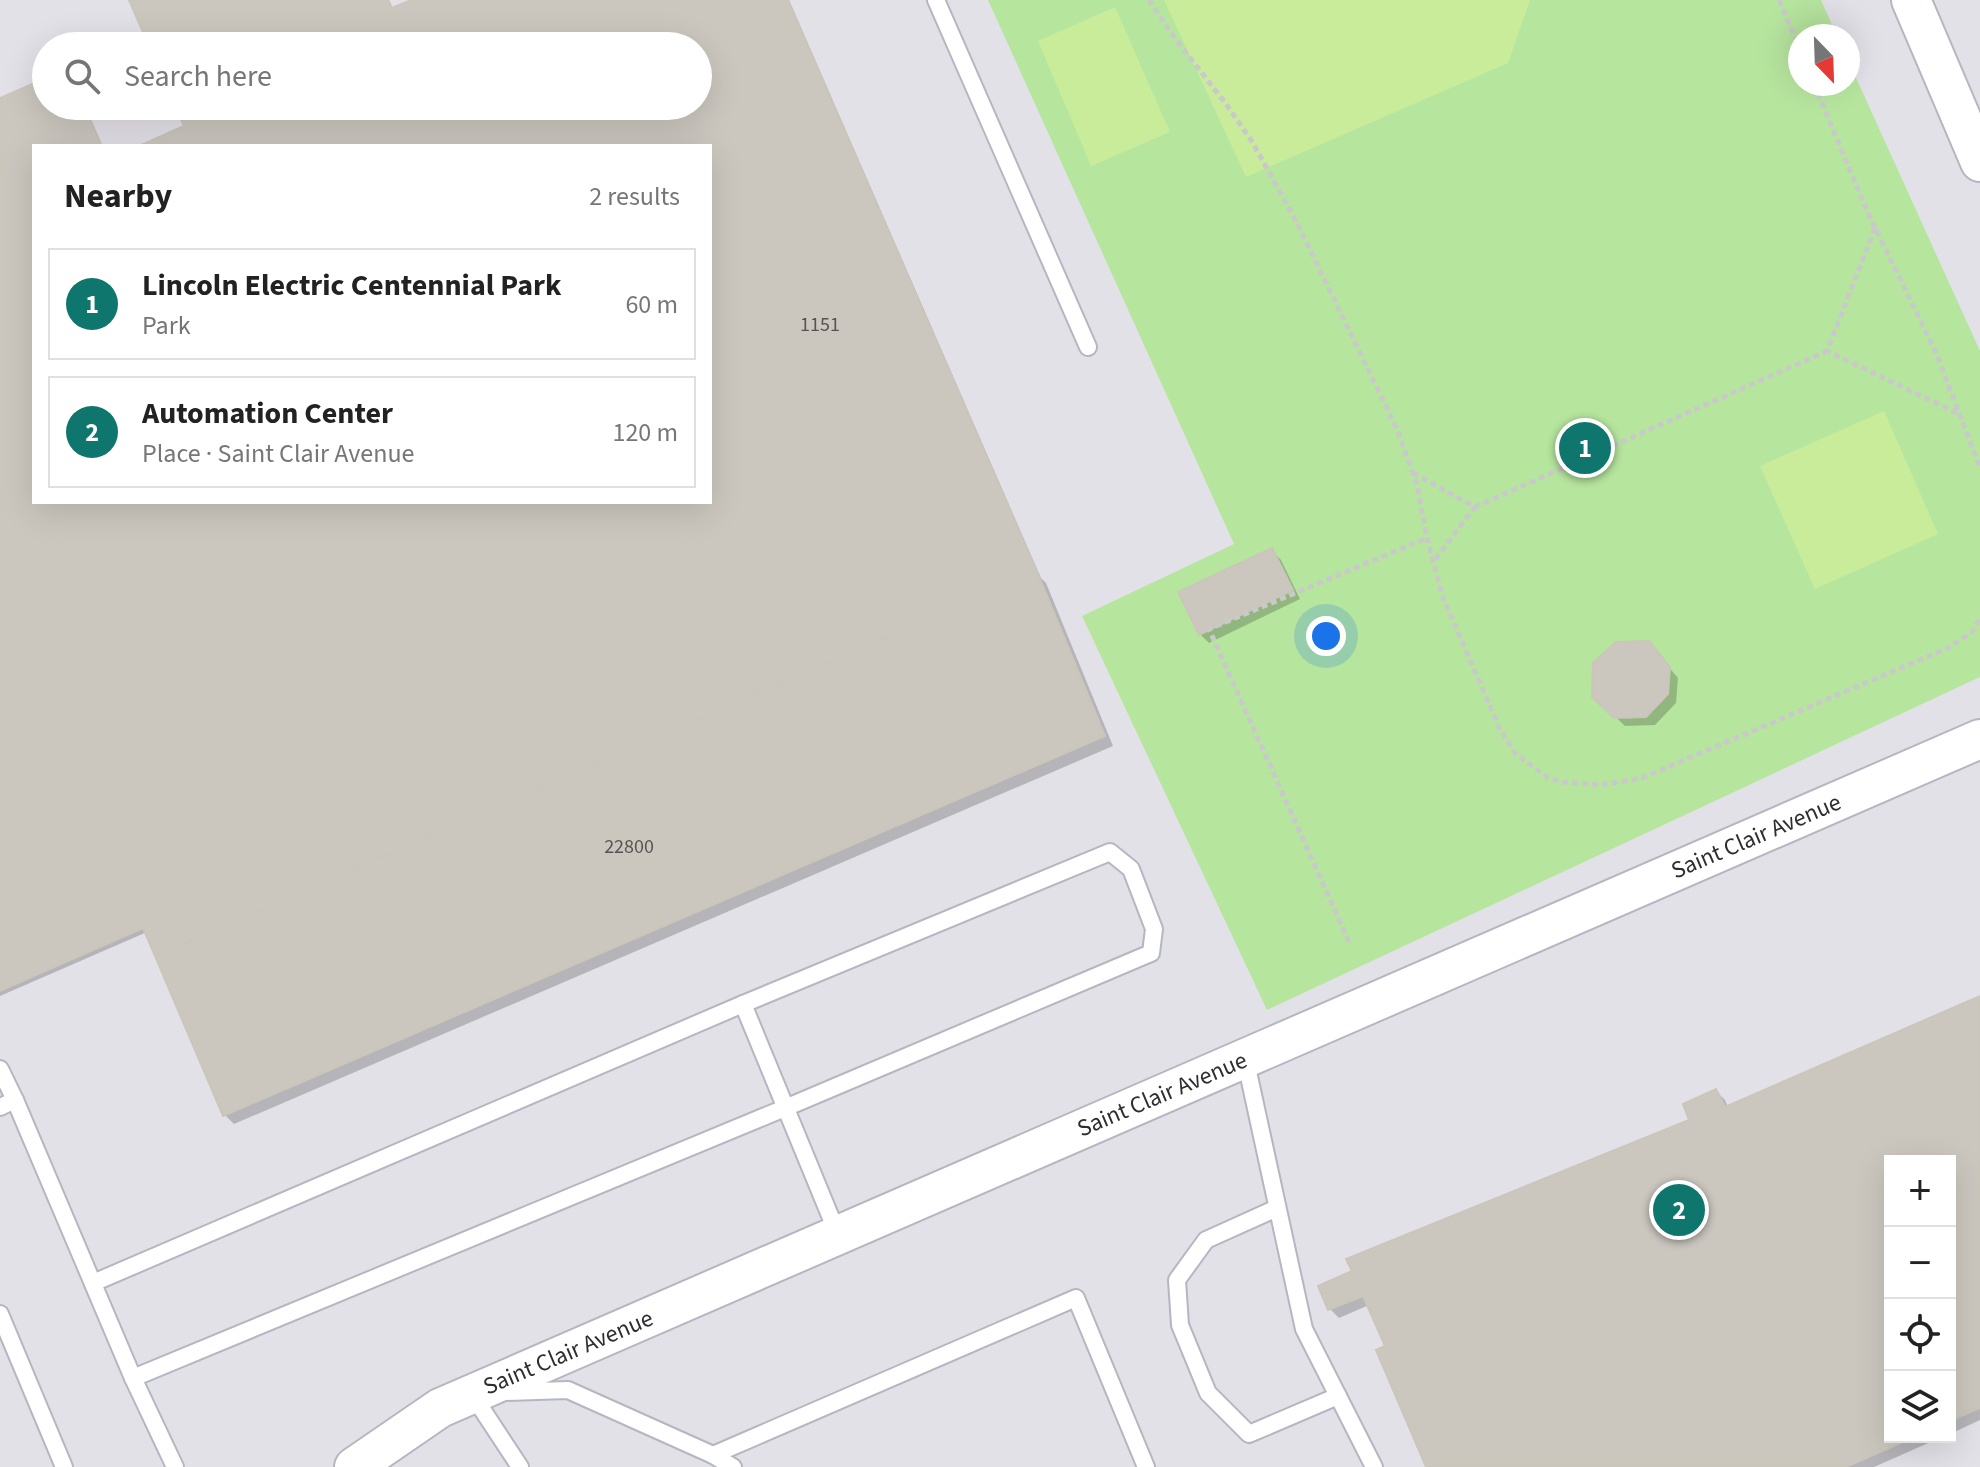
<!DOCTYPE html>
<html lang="en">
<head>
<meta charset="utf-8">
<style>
  :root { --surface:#fff; --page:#f6f6f6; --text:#222; --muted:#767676; --line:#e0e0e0; --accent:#0f766e }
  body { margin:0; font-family:"Source Sans 3",sans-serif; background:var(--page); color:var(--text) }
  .controls { position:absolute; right:24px; bottom:24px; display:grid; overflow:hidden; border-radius:0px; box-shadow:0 8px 32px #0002 }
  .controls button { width:72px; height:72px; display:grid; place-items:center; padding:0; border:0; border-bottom:2px solid var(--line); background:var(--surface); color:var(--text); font:40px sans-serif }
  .compass { position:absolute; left:1788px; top:24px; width:72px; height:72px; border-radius:50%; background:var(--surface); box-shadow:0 8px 32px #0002; rotate:157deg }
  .you { position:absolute; left:1326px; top:636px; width:28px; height:28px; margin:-20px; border:6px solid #fff; border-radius:50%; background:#1a73e8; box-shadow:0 0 0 12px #1a73e833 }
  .badge { display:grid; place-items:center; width:52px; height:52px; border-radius:50%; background:var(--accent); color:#fff; font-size:26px; font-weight:700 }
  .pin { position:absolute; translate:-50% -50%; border:4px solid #fff; box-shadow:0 2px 8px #0006 }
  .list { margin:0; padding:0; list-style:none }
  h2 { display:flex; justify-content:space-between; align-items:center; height:104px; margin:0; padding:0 32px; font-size:34px }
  h2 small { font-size:26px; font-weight:400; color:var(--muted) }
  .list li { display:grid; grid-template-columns:52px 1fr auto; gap:24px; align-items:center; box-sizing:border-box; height:112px; margin:0 16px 16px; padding:0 16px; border:2px solid var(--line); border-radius:0px }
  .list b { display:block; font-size:30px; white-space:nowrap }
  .list p { margin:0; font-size:26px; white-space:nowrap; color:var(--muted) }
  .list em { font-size:26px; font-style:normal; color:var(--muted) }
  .icon { flex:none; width:44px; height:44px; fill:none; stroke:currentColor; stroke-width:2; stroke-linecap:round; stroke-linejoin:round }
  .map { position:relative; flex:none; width:1980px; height:1467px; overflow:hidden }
  .search { position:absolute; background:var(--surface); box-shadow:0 8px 32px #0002; left:32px; top:32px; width:680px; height:88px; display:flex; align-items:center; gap:20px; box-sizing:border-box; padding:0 28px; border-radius:44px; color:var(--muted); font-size:30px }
  .panel { position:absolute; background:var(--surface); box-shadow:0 8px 32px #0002; left:32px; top:144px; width:680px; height:360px; border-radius:0px }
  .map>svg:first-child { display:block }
</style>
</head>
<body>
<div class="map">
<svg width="1980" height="1467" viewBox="0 0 1980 1467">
  <rect width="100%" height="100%" fill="#efe9e1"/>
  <path fill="#e3e1e8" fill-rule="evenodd" d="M0,0H1980V1467H0ZM1800,36H1848V84H1800ZM46,46H698V106H46ZM34,146H710V502H34ZM1890,1161H1950V1437H1890Z"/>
  <path fill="#b6e59e" d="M988,0H1821L1837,36H1800V84H1848V60L1980,351V677L1267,1010L1082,616L1234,544Z"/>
  <g fill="#c9ec9a">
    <path d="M1164,0H1530L1508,63L1246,177Z"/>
    <path d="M1115,7L1170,132L1091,166L1038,41Z"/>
    <path d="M1884,411L1938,534L1815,589L1760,466Z"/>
  </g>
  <g fill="#0003">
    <path d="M131,0H389L393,10L416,0H789L1041,578L1046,583L1113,746L234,1124L225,1115L147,932L0,996V100L46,80V106H85L102,146H34V502H710V146H144L187,127L177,106H698V46H151Z"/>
    <path d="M1272,551L1281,560L1300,599L1209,643L1200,634Z"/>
    <path d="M1657,653L1678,678L1676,703L1655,725L1625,726L1594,696Z"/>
    <path d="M1980,998V1420L1950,1434V1161H1890V1437H1942L1874,1467H1428L1387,1347L1369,1305L1339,1318L1330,1309L1692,1121L1716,1091L1725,1100L1728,1108Z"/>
  </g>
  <g fill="#cbc7bf" stroke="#cbc5ba" stroke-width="2">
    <path d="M129,0H388L392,8L411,0H788L1037,572L155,956L143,928L0,991V98L46,78V106H84L102,146H34V502H710V146H139L184,126L175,106H698V46H149Z"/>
    <path d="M1272,548L1293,590L1199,635L1178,592Z"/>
    <path d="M1037,572L1105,736L223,1116L155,956Z"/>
    <path d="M1649,641L1670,667L1668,694L1646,717L1614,718L1592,697L1593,663L1616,642Z"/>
    <path d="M1980,996V1408L1950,1421V1161H1890V1437H1914L1846,1467H1426L1376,1350L1385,1346L1363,1296L1328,1310L1318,1286L1352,1271L1346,1259L1689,1120L1683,1104L1716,1089L1725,1107Z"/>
  </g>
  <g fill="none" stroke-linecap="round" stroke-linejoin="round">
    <g stroke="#b4b7c1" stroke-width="20">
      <g id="service">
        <path d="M936,0L1088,347"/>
        <path d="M743,1004L838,1235"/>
        <path d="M1245,1058L1304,1329L1374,1467"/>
        <path d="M0,1069L15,1100L133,1378L175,1467"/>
        <path d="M0,1107L15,1100"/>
        <path d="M1277,1208L1206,1240L1177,1280L1180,1325L1208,1393L1249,1434L1338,1396"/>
        <path d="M93,1283L743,1004L1110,852L1131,869L1154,929L1151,953L785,1108L133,1378"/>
        <path d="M0,1314L64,1467"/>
        <path d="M505,1392L568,1390L713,1455"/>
        <path d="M472,1394L520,1467"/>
        <path d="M733,1467L713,1455L1076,1298L1146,1467"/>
      </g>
    </g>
    <g stroke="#b4b7c1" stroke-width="42">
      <g id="tertiary">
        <path d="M1911,0L1980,162"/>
        <path d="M354,1467L440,1408L1980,739"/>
      </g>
    </g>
    <g stroke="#c9c9c9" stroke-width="5" stroke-dasharray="6 4" stroke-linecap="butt">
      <path d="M1149,0L1174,37L1226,104L1253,143L1298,225L1397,429L1417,485L1427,538L1442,595L1499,727L1514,752L1548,778L1562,782L1601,785L1642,778L1948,648L1972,632L1980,619"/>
      <path d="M1779,0L1800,50"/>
      <path d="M1814,84L1867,211L1937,355L1980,468"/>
      <path d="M1875,228L1827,351L1959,414"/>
      <path d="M1413,473L1475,507L1434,561"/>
      <path d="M1475,507L1827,351"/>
      <path d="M1349,942L1209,629L1427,538"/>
    </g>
    <use href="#service" stroke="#fff" stroke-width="16"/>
    <use href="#tertiary" stroke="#fff" stroke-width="38"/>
  </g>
  <g text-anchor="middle" stroke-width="7" stroke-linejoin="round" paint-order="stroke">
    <g font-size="20" fill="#555452">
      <text x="820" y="331">1151</text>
      <text x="629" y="853">22800</text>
    </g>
    <g font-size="24" fill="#2e2e2e" stroke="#fff">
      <text transform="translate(1756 836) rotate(-23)" y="8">Saint Clair Avenue</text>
      <text transform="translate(1162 1094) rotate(-23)" y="8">Saint Clair Avenue</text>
      <text transform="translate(568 1352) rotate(-23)" y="8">Saint Clair Avenue</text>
    </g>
  </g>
</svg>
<div class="controls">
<button>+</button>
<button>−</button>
<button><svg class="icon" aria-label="locate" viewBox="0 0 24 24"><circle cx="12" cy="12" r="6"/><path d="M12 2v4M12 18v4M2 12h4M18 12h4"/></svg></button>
<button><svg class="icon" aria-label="layers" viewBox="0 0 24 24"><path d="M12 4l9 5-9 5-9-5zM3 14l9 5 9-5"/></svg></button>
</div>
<svg class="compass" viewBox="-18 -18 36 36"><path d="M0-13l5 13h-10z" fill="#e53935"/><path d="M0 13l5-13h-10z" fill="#767676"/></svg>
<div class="you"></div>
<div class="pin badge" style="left:1585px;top:448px">1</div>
<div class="pin badge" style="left:1679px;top:1210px">2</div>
<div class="search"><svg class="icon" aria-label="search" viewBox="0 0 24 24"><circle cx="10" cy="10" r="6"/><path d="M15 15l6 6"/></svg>Search here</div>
<section class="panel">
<h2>Nearby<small>2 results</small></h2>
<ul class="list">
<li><span class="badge">1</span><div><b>Lincoln Electric Centennial Park</b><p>Park</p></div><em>60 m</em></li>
<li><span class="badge">2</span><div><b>Automation Center</b><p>Place · Saint Clair Avenue</p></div><em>120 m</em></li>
</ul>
</section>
</div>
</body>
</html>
